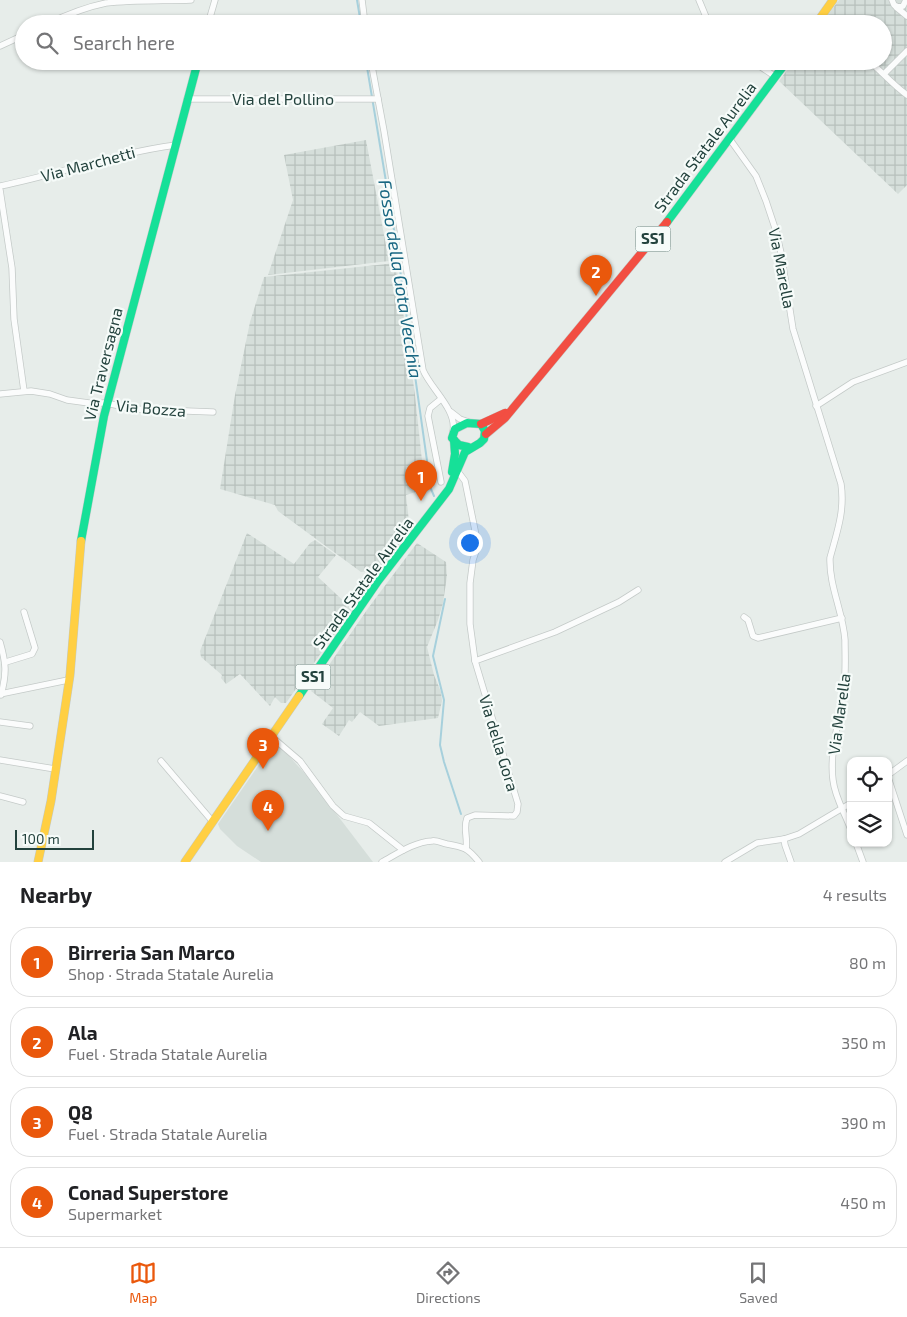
<!DOCTYPE html>
<html lang="en">
<head>
<meta charset="utf-8">
<style>
  :root { --surface:#fff; --page:#f6f6f6; --text:#202124; --muted:#757577; --line:#e0e0e0; --accent:#ea580c }
  body { margin:0; font-family:"Exo 2",sans-serif; background:var(--page); color:var(--text) }
  .controls { position:absolute; right:15px; bottom:15px; display:grid; overflow:hidden; border-radius:10px; box-shadow:0 1px 4px #0004 }
  .controls button { width:45px; height:45px; display:grid; place-items:center; padding:0; border:0; border-bottom:1px solid var(--line); background:var(--surface); color:var(--text); font:25px sans-serif }
  .scale { position:absolute; left:15px; bottom:12px; width:79px; box-sizing:border-box; padding-left:5px; border:2px solid #23423d; border-top:0; font-size:14px; line-height:18px; white-space:nowrap; color:#23423d; -webkit-text-stroke:4px #f6fbf9; paint-order:stroke }
  .you { position:absolute; left:469px; top:542px; width:18px; height:18px; margin:-12px; border:4px solid #fff; border-radius:50%; background:#1a73e8; box-shadow:0 0 0 8px #1a73e833 }
  .badge { display:grid; place-items:center; width:32px; height:32px; border-radius:50%; background:var(--accent); color:#fff; font-size:16px; font-weight:700 }
  .pin { position:absolute; translate:-50% -41px; filter:drop-shadow(0 1px 2px #0008) }
  .pin::after { content:''; position:absolute; top:26px; width:18px; height:15px; background:inherit; clip-path:polygon(0 0,100% 0,50% 100%) }
  .list { margin:0; padding:0; list-style:none }
  h2 { display:flex; justify-content:space-between; align-items:center; height:65px; margin:0; padding:0 20px; font-size:21px }
  h2 small { font-size:16px; font-weight:400; color:var(--muted) }
  .list li { display:grid; grid-template-columns:32px 1fr auto; gap:15px; align-items:center; box-sizing:border-box; height:70px; margin:0 10px 10px; padding:0 10px; border:1px solid var(--line); border-radius:20px }
  .list b { display:block; font-size:19px; white-space:nowrap }
  .list p { margin:0; font-size:16px; white-space:nowrap; color:var(--muted) }
  .list em { font-size:16px; font-style:normal; color:var(--muted) }
  .icon { flex:none; width:28px; height:28px; fill:none; stroke:currentColor; stroke-width:2; stroke-linecap:round; stroke-linejoin:round }
  .map { position:relative; flex:none; width:907px; height:862px; overflow:hidden }
  .search { position:absolute; background:var(--surface); box-shadow:0 1px 4px #0004; left:15px; right:15px; top:15px; height:55px; display:flex; align-items:center; gap:12px; box-sizing:border-box; padding:0 18px; border-radius:28px; color:var(--muted); font-size:19px }
  .sheet { height:385px; background:var(--surface) }
  nav { display:flex; justify-content:space-around; align-items:center; box-sizing:border-box; height:70px; border-top:1px solid var(--line); background:var(--surface); font-size:14px; color:var(--muted) }
  nav a { display:grid; justify-items:center; gap:2px }
  nav .on { color:var(--accent) }
  .map>svg:first-child { display:block }
</style>
</head>
<body>
<div class="map">
<svg width="907" height="862" viewBox="0 0 907 862">
  <defs>
    <pattern id="industrial-grid" width="8" height="8" patternUnits="userSpaceOnUse" patternTransform="scale(1.25)"><rect width="8" height="8" fill="#d5deda"/><path d="M0 4h8M4 0v8" fill="none" stroke="#b7c0bc"/></pattern>
  </defs>
  <rect width="100%" height="100%" fill="#e7edea"/>
  <path fill="#d5deda" d="M274,743L288,755L309,778L373,862H261L237,846L220,829L218,824Z"/>
  <g fill="url(#industrial-grid)">
    <path d="M839,0H907V185L898,194L779,81L794,61H883V24H821Z"/>
    <path d="M366,140L389,261L268,275L293,200L284,155Z"/>
    <path d="M396,263L415,395L425,489L406,495L410,530L383,565L375,570L361,572L278,511L275,505L220,489L235,395L250,322L264,277Z"/>
    <path d="M247,533L294,564L310,543L315,540L336,555L318,577L352,609L286,703H281L275,697L270,706L240,674L226,684L221,678L222,675L201,657L200,651Z"/>
    <path d="M417,543L446,562L447,576L443,603L438,620L427,647L434,675L441,692L442,701L438,718L379,726L360,712L352,722L349,720L339,736L322,724L333,708L311,691L369,607Z"/>
  </g>
  <g fill="none" stroke-linecap="round" stroke-linejoin="round">
    <g stroke="#a7d0dc" stroke-width="2">
      <path d="M357,0L361,24"/>
      <path d="M366,61L397,248L431,489L434,496"/>
      <path d="M445,599L433,656L444,700L440,745L444,762L461,814"/>
    </g>
    <g stroke="#c4cac8" stroke-width="7">
      <g id="street">
        <path d="M362,0L365,24"/>
        <path d="M699,0L709,24"/>
        <path d="M892,0L894,5L898,7L903,6L906,0"/>
        <path d="M896,7L907,16"/>
        <path d="M47,24C66,15 86,7 106,3C134,0 163,1 191,0"/>
        <path d="M208,24L215,0"/>
        <path d="M0,46L24,35"/>
        <path d="M371,61L384,131L423,370C431,389 457,410 453,431"/>
        <path d="M752,61L776,77"/>
        <path d="M869,61C882,72 893,85 907,95"/>
        <path d="M884,74L907,51"/>
        <path d="M187,99H378"/>
        <path d="M729,138L756,176L766,201L776,231L781,253L793,329L841,484C845,511 837,532 830,558C829,586 843,612 845,640C845,655 846,671 844,686C841,717 829,749 833,780C835,798 845,813 851,830"/>
        <path d="M0,186C60,174 115,153 176,145"/>
        <path d="M0,190L12,268L14,319L24,391"/>
        <path d="M0,394L31,391L50,394L67,400L89,403H106L134,409L213,412"/>
        <path d="M816,406L853,382L907,362"/>
        <path d="M451,412L460,419L469,422"/>
        <path d="M456,469L465,481L478,545L473,560L470,583V624L475,661L518,804L517,812L514,816L475,815L467,818C463,828 468,838 466,849"/>
        <path d="M441,482L428,416L430,408L441,399"/>
        <path d="M744,617L748,620L753,636L758,638L842,618"/>
        <path d="M0,642C6,663 7,673 1,695"/>
        <path d="M475,661L555,632L619,602L638,590"/>
        <path d="M6,662L32,654L35,648L24,612"/>
        <path d="M0,694L68,680"/>
        <path d="M0,722L30,726"/>
        <path d="M272,737L300,761L333,806L344,816L369,823L403,850"/>
        <path d="M0,760L55,769"/>
        <path d="M161,761L213,822"/>
        <path d="M888,775L907,761"/>
        <path d="M888,777L907,835"/>
        <path d="M0,796L23,802"/>
        <path d="M784,839L785,845L791,862"/>
        <path d="M856,843L863,862"/>
        <path d="M382,862C397,854 414,842 432,841C437,840 442,843 447,844C464,847 468,848 479,862"/>
        <path d="M725,862L757,843L784,839L799,834L851,803"/>
      </g>
    </g>
    <g stroke="#c2cac8" stroke-width="9">
      <g id="fast">
        <path d="M667,222L787,61"/>
        <path d="M452,472L455,454L454,440"/>
        <path d="M81,541L104,416L198,61"/>
        <path d="M299,696L378,581L449,489L465,452L480,443L484,439L485,431L481,424L467,423L455,429L452,438L459,445L468,447"/>
      </g>
    </g>
    <g stroke="#c2cac8" stroke-width="9">
      <g id="slow">
        <path d="M816,24L833,0"/>
        <path d="M38,862L51,801L70,675L81,541"/>
        <path d="M185,862L299,696"/>
      </g>
    </g>
    <g stroke="#c2cac8" stroke-width="9">
      <g id="jam">
        <path d="M481,424L505,413"/>
        <path d="M486,434L505,418L667,222"/>
      </g>
    </g>
    <use href="#street" stroke="#fbfcfc" stroke-width="5.5"/>
    <use href="#fast" stroke="#16e098" stroke-width="8"/>
    <use href="#slow" stroke="#ffcf43" stroke-width="8"/>
    <use href="#jam" stroke="#f24e42" stroke-width="8"/>
  </g>
  <g text-anchor="middle" stroke-width="4.5" stroke-linejoin="round" paint-order="stroke">
    <g fill="#f6fbf9" stroke="#627a75" stroke-width="1">
      <rect x="635.5" y="226.5" width="35" height="25" rx="4"/>
      <rect x="295.5" y="664.5" width="35" height="25" rx="4"/>
    </g>
    <g font-size="15" font-weight="bold" fill="#23423d">
      <text x="653" y="244">SS1</text>
      <text x="313" y="682">SS1</text>
    </g>
    <g font-size="16" fill="#23423d" stroke="#f6fbf9">
      <text x="283" y="105">Via del Pollino</text>
      <text transform="translate(705 147) rotate(-53)" y="6">Strada Statale Aurelia</text>
      <text transform="translate(88 164) rotate(-15)" y="6">Via Marchetti</text>
      <text transform="translate(782 268) rotate(79)" y="6">Via Marella</text>
      <text transform="translate(103 364) rotate(-76)" y="6">Via Traversagna</text>
      <text transform="translate(151 408) rotate(5)" y="6">Via Bozza</text>
      <text transform="translate(363 583) rotate(-54)" y="6">Strada Statale Aurelia</text>
      <text transform="translate(839 714) rotate(-82)" y="6">Via Marella</text>
      <text transform="translate(499 743) rotate(73)" y="6">Via della Gora</text>
    </g>
    <g font-size="18" font-style="italic" fill="#186782" stroke="#f6fbf9">
      <text transform="translate(400 279) rotate(81)" y="6">Fosso della Gota Vecchia</text>
    </g>
  </g>
</svg>
<div class="controls">
<button><svg class="icon" aria-label="locate" viewBox="0 0 24 24"><circle cx="12" cy="12" r="6"/><path d="M12 2v4M12 18v4M2 12h4M18 12h4"/></svg></button>
<button><svg class="icon" aria-label="layers" viewBox="0 0 24 24"><path d="M12 4l9 5-9 5-9-5zM3 14l9 5 9-5"/></svg></button>
</div>
<div class="scale">100 m</div>
<div class="you"></div>
<div class="pin badge" style="left:421px;top:501px">1</div>
<div class="pin badge" style="left:596px;top:296px">2</div>
<div class="pin badge" style="left:263px;top:769px">3</div>
<div class="pin badge" style="left:268px;top:831px">4</div>
<div class="search"><svg class="icon" aria-label="search" viewBox="0 0 24 24"><circle cx="10" cy="10" r="6"/><path d="M15 15l6 6"/></svg>Search here</div>
</div>
<section class="sheet">
<h2>Nearby<small>4 results</small></h2>
<ul class="list">
<li><span class="badge">1</span><div><b>Birreria San Marco</b><p>Shop · Strada Statale Aurelia</p></div><em>80 m</em></li>
<li><span class="badge">2</span><div><b>Ala</b><p>Fuel · Strada Statale Aurelia</p></div><em>350 m</em></li>
<li><span class="badge">3</span><div><b>Q8</b><p>Fuel · Strada Statale Aurelia</p></div><em>390 m</em></li>
<li><span class="badge">4</span><div><b>Conad Superstore</b><p>Supermarket</p></div><em>450 m</em></li>
</ul>
</section>
<nav>
<a class="on"><svg class="icon" aria-label="map" viewBox="0 0 24 24"><path d="M3 6l6-2 6 2 6-2v14l-6 2-6-2-6 2zM9 4v14M15 6v14"/></svg>Map</a>
<a><svg class="icon" aria-label="directions" viewBox="0 0 24 24"><path d="M12 3l9 9-9 9-9-9zM9 14v-3h6M13 9l2 2-2 2"/></svg>Directions</a>
<a><svg class="icon" aria-label="saved" viewBox="0 0 24 24"><path d="M7 4h10v16l-5-4-5 4z"/></svg>Saved</a>
</nav>
</body>
</html>
